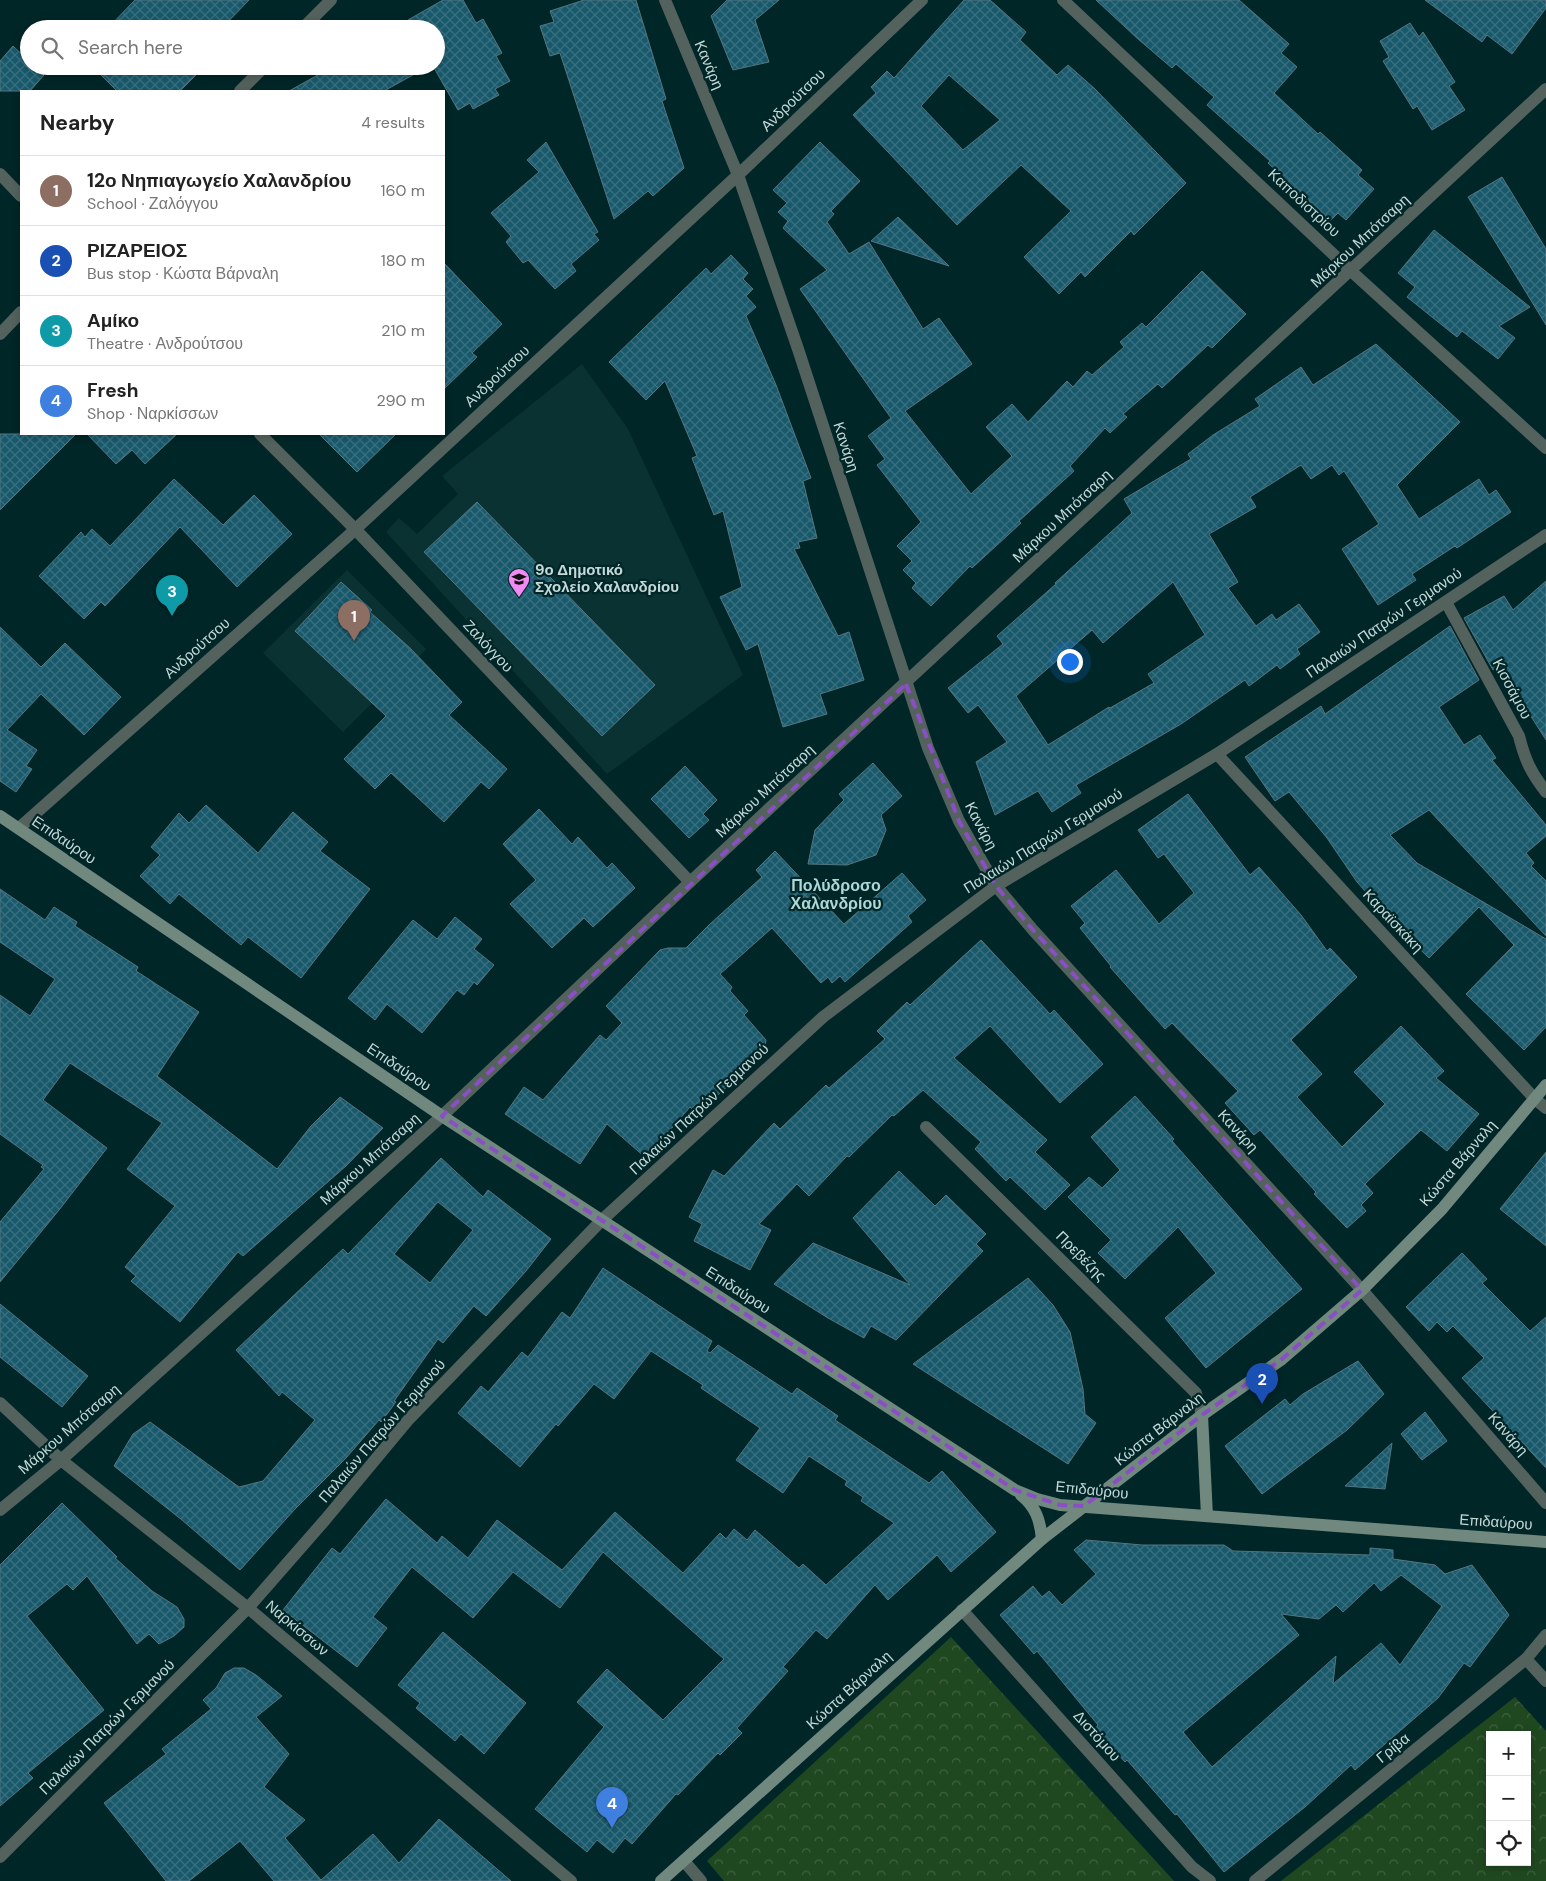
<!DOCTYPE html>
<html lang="en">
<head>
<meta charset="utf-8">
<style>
  :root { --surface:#fff; --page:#f2f2f2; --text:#222; --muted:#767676; --line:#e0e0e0; --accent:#805180 }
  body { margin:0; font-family:"DM Sans",sans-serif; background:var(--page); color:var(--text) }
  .controls { position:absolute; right:15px; bottom:15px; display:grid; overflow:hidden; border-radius:0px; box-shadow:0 2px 8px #0003 }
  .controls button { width:45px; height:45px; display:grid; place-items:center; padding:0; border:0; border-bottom:1px solid var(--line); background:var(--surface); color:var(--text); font:25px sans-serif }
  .you { position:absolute; left:1069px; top:661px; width:18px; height:18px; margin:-12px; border:4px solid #fff; border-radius:50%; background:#1a73e8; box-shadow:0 0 0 8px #1a73e833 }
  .badge { display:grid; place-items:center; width:32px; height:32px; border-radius:50%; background:var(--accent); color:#fff; font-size:16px; font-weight:700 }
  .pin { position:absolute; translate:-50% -41px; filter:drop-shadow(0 1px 2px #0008) }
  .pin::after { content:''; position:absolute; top:26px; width:18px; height:15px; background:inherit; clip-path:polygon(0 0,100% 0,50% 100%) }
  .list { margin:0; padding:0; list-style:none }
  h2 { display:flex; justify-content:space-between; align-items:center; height:65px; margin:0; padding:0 20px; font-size:21px }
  h2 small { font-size:16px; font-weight:400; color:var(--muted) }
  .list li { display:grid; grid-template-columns:32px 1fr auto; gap:15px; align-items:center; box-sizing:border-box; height:70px; padding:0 20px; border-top:1px solid var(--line) }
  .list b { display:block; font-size:19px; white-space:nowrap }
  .list p { margin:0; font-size:16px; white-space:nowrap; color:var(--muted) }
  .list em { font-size:16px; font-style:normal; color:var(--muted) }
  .icon { flex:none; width:28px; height:28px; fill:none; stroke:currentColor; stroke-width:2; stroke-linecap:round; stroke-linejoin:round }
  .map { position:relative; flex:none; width:1546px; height:1881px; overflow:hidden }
  .search { position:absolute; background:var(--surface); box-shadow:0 2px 8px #0003; left:20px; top:20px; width:425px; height:55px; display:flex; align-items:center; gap:12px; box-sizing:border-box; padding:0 18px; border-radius:28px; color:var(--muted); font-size:19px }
  .panel { position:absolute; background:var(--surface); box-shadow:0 2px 8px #0003; left:20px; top:90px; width:425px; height:345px; border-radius:0px }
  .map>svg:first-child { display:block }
</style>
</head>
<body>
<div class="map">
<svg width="1546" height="1881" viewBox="0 0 1546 1881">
  <defs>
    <pattern id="forest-crowns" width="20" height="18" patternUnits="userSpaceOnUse" patternTransform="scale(1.25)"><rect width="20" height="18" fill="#204820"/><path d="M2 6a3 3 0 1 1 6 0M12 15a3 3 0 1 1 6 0" fill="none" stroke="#3f6240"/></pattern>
    <pattern id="building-cross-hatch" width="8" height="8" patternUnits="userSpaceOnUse" patternTransform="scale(1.25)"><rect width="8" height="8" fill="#19596c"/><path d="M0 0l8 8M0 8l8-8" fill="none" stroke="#397080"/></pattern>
  </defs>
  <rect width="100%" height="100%" fill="#002627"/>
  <g fill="#0a3233">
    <path d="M582,364L628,429L743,675L607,774L386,532L399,518L417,534L458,494L442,476Z"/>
    <path d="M347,570L426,649L343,732L263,653Z"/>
  </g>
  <g fill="url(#forest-crowns)" fill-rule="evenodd">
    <path d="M951,1637L1174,1881H724L707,1861Z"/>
    <path d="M1515,1697L1546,1731V1881H1281ZM1490,1735H1527V1862H1490Z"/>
  </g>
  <g fill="url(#building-cross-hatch)" stroke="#537682" fill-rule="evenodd">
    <path d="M135,0H249L221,29H107Z"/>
    <path d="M443,0H463L476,23L483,19L502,53L496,56L510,81L495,89L499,95L473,109L470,103L458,110L433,66H436V29H414L408,20Z"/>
    <path d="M584,0H636L666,99L662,101L684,168L653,196L648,191L614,219L560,53L550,56L540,26L554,22L550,11Z"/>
    <path d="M727,0H779L755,20L769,62L733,70L711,16Z"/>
    <path d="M964,0H990L1026,32L1020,40L1057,75L1068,65L1095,89L1186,183L1134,235L1131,231L1085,277L1081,272L1059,294L1024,257L1071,211L1021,165L957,225L853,115L876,93L871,87L887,71L894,78ZM949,75L1000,120L963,150L921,106Z"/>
    <path d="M1096,0H1239L1289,44L1281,53L1297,67L1274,93L1318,134L1320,132L1362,170L1358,175L1374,189L1346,220L1338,213L1330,221L1268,163L1270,161L1207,105L1214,97L1176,64L1172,68L1138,39Z"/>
    <path d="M1425,0H1546V8L1512,54L1487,35L1482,42Z"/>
    <path d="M1410,23L1419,37L1423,32L1455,82L1449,86L1465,110L1432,130L1417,106L1413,109L1383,61L1389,57L1380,41Z"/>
    <path d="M13,46L29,61V66H35L44,75L30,91H0V61Z"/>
    <path d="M92,66H205L180,91H117Z"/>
    <path d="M334,66H429L384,91H289Z"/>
    <path d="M546,142L598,232L594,234L599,240L571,264L576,271L555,289L528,260L523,263L506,242L511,236L491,213L539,172L527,160Z"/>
    <path d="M820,142L860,181L831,211L834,214L827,222L849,254L869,242L923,329L939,318L972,364L905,411L971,494L1012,456L986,427L1012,404L1028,422L1067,381L1073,387L1087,371L1092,375L1124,347L1120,342L1142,323L1146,327L1202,271L1246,314L1212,348L1208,345L1162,388L1158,384L1123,414L1127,417L1110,433L1105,428L1070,466L1074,471L1019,521L1021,523L972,568L970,566L931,606L912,588L916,583L903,570L912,561L897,546L921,522L877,465L885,459L868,436L891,418L800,289L827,270L783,228L788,221L778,212L787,203L773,190Z"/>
    <path d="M1502,177L1546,249V325L1468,197Z"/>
    <path d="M898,217L949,266L871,241Z"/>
    <path d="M1434,230L1530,307L1499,326L1515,338L1498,359L1462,331L1457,337L1407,297L1415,287L1398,273Z"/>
    <path d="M731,255L748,273L743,279L753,289L746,296L756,307L746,316L776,385L811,478L803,481L817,538L798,542L800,548L794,549L838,636L849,632L864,680L820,694L827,714L783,727L758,644L746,650L720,597L742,587L723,511L714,515L692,458L697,456L665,381L646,400L609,362L706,268L711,274Z"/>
    <path d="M444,263L502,324L472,353L477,357L444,389Z"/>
    <path d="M1376,344L1460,422L1397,485L1419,519L1479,479L1489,495L1496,490L1511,512L1457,548L1455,546L1412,574L1416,580L1378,605L1342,549L1379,524L1344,471L1339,475L1332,465L1311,479L1301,465L1250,497L1256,507L1209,534L1238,582L1228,588L1256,626L1272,614L1276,620L1299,604L1320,632L1297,649L1300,654L1280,669L1277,665L1249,686L1245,680L1181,724L1076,785L1081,793L1052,812L1038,791L995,815L976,762L1007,742L978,705L968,713L948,688L1003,644L997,636L1056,584L1055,583L1132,513L1124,499L1191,459L1188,454L1213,435L1260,406L1255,399L1301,367L1313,385ZM1173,582L1205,635L1148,674L1154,683L1110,708L1109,707L1048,745L1016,696L1092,630L1103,643Z"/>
    <path d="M0,434H76L0,510Z"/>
    <path d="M87,434H177L145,464L132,450L116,464Z"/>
    <path d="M319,434H396L357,472Z"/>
    <path d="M174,479L223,525L254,495L292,534L237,587L180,527L105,606L101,602L84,619L39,576L81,532L85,537L92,529L110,546Z"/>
    <path d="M477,502L655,685L602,736L424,552Z"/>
    <path d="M1546,581V740L1499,666L1493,670L1464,618L1504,596L1513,610Z"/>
    <path d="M341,582L372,610L370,612L410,648L462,702L449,715L507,769L489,789L481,782L444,822L391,773L375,789L344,759L386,716L295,631Z"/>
    <path d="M1450,626L1479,680L1439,707L1464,745L1480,735L1496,758L1492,760L1546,825V836L1526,853L1534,863L1531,866L1546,881V936L1429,810L1390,835L1417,863L1546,939V1027L1524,1050L1466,994L1514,945L1479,907L1429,958L1401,931L1357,882L1327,838L1289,792L1275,801L1245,757L1321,706L1325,714Z"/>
    <path d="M0,627L41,667L65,643L121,697L84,735L41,694L7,730L37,750L26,766L32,769L16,792L0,781Z"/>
    <path d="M873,763L902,796L881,815L886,830L876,855L847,865L808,864L815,830L844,800L839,794Z"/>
    <path d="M685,766L717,800L703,814L709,820L689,838L651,799Z"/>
    <path d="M1188,794L1250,875L1259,867L1301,915L1327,951L1330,948L1357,977L1291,1040L1322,1074L1297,1097L1342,1147L1385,1104L1354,1072L1401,1026L1444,1071L1436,1078L1479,1114L1447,1151L1421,1130L1365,1184L1373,1193L1361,1205L1366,1211L1347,1228L1314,1194L1316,1192L1260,1130L1254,1135L1225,1103L1238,1091L1172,1023L1165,1029L1110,967L1111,966L1080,928L1085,923L1071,906L1116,870L1159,924L1194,893L1164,854L1158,858L1138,830Z"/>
    <path d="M206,805L258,853L293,812L328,842L320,851L370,889L301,978L248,937L241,945L179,894L170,904L140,876L160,855L151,847L179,813L189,823Z"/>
    <path d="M539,809L572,844L578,837L607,868L612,863L635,888L593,927L584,918L552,948L510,904L536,880L503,844Z"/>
    <path d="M775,851L844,924L902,873L926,900L908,916L912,922L845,982L840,976L832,983L828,977L821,983L772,928L720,974L732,987L730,991L748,1011L744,1015L766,1040L764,1053L697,1114L690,1107L646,1158L607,1124L580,1164L505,1114L524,1087L543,1100L600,1035L606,1040L622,1023L606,1006L660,950L668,948H686L710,924L762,877L756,870Z"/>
    <path d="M0,889L45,920L54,907L77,922L75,926L138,967L136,971L199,1012L157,1076L277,1169L311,1126L340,1097L383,1128L346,1166L243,1256L238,1252L180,1322L131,1281L136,1276L125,1267L175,1206L127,1169L162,1123L70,1063L43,1100L107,1148L59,1210L0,1282V1222L44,1169L41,1167L43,1165L0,1134V995L30,1016L55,979L0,942Z"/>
    <path d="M455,917L482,939L474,949L494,965L477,985L474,982L464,995L457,990L422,1033L387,1004L375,1020L348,998L413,920L437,939Z"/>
    <path d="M981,940L1050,1014L1054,1010L1103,1064L1060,1103L990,1026L954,1058L1047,1140L1035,1152L1070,1185L1045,1210L1010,1177L1006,1181L975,1149L981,1142L923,1090L894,1116L892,1115L849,1157L847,1156L809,1196L797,1184L759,1224L771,1230L750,1270L694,1241L702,1224L689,1217L713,1170L724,1176L774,1123L780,1129L826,1085L829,1088L885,1039L877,1031L907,1002L910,1005Z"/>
    <path d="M1135,1096L1174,1139L1172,1141L1302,1289L1206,1368L1165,1318L1216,1273L1178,1227L1125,1279L1098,1253L1111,1240L1068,1197L1089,1177L1102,1188L1120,1170L1091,1137Z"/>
    <path d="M1546,1152V1246L1500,1209Z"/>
    <path d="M441,1158L483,1197L488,1190L551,1239L526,1271L486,1316L474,1306L443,1343L438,1339L394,1401L396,1402L381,1422L379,1420L346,1458L295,1509L240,1570L182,1520L114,1466L133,1434L150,1422L239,1487L263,1481L315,1420L282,1392L279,1396L236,1350L343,1249L348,1254ZM438,1202L473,1230L430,1283L394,1254Z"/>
    <path d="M899,1171L935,1206L946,1195L986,1234L976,1244L983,1251L896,1340L871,1326L864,1338L828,1318L774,1284L813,1243L910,1285L853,1218Z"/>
    <path d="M1462,1253L1487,1279L1482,1283L1530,1331L1546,1317V1468L1462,1378L1484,1358L1453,1326L1447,1332L1437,1322L1429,1331L1406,1307Z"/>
    <path d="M603,1268L712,1341L707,1351L710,1353L718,1345L792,1394L797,1388L838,1416L835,1420L929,1483L942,1471L996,1532L951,1572L937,1555L888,1600L875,1585L827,1639L816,1630L783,1667L788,1671L737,1728L742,1733L720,1755L718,1753L678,1795L676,1794L632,1844L625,1838L613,1853L597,1840L587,1852L535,1809L604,1727L577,1702L607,1669L663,1720L724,1659L603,1552L560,1608L513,1572L473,1618L412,1567L373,1617L387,1628L357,1667L283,1610L332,1548L340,1554L386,1499L437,1543L442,1536L468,1558L497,1520L562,1570L615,1512L683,1573L720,1533L726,1539L734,1529L747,1540L755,1530L799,1568L803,1564L826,1585L894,1523L861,1501L863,1497L845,1485L847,1481L809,1456L783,1493L736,1460L760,1428L701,1388L703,1385L651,1351L614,1399L594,1384L558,1426L556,1424L520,1467L458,1413L481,1386L488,1392L522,1352L528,1357L562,1312L570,1318Z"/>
    <path d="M1028,1278L1053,1305L1070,1332L1083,1389L1085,1414L1096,1423L1068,1464L913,1364Z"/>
    <path d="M0,1304L88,1376L62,1407L0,1357Z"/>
    <path d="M1358,1361L1384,1394L1347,1430L1262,1494L1225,1446L1285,1399L1290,1405L1303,1394Z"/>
    <path d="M1425,1412L1447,1441L1422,1460L1401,1434Z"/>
    <path d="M1392,1443L1385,1489L1345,1486Z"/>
    <path d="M62,1503L117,1557L115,1558L152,1591L177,1607L184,1619V1627L174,1636L159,1644L149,1634L137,1644L87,1576L73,1590L67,1584L27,1616L104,1710L28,1773L33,1778L0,1806V1565Z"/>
    <path d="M1086,1540L1142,1545H1224L1233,1551L1370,1555V1548L1393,1550V1559L1435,1565L1445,1574L1472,1565L1509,1615L1470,1667L1464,1663L1438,1698L1355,1770L1351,1765L1305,1807L1224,1872L1177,1814L1175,1815L1127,1760L1125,1762L1095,1729L1098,1725L1037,1651L1034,1654L1000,1615L1033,1586L1042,1597L1049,1591L1062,1605L1096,1574L1074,1550ZM1401,1575L1442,1606L1400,1665L1381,1643L1333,1684L1336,1656L1212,1767L1183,1732L1299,1635L1281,1614L1319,1619L1336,1605L1343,1612L1374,1583L1381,1591Z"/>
    <path d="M443,1632L526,1703L484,1754L461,1734L455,1741L416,1708L420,1703L398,1685Z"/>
    <path d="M234,1668H244L256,1675L282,1696L256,1717L289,1754L264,1787L305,1820L285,1838L321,1880L373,1834L399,1863L439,1819L511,1881H274L240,1841L189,1881H166L104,1803L166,1754L162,1749L211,1709L203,1700L216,1688L225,1673Z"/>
  </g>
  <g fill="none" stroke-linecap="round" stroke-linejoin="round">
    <path stroke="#54625d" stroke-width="12" d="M1446,602L1519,736C1525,760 1531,773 1546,792"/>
    <g stroke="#54625d" stroke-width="12">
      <path d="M665,0L738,175L798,349L928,748L959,821L996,886L1033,930L1362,1290L1546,1503"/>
      <path d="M1063,0L1351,271L1546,448"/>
      <path d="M302,29L331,0"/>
      <path d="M240,91L265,66"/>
      <path d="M0,174L21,196"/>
      <path d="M0,334L21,312"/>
      <path d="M260,434L355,529L690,882"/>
      <path d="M1217,754L1535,1099L1546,1108"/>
      <path d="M19,828L348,536L738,175L922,0"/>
      <path d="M926,1127L1196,1393L1202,1415"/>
      <path d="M0,1403L61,1460L248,1608L571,1881"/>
      <path d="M0,1510L61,1460L442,1116L690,882L1546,89"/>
      <path d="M962,1610L1192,1867L1210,1881"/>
      <path d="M1526,1659L1546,1681"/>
      <path d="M0,1857L248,1608L325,1520L409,1419L602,1220L823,1017L996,886L1217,754L1546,535"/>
      <path d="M684,1861L701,1881"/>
      <path d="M1255,1881L1526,1659L1546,1635"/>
    </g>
    <g stroke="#71887f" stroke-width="12">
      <path d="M0,816L442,1116L1015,1490L1037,1499L1060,1505L1546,1542"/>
      <path d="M1202,1415L1207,1516"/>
      <path d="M1021,1495C1036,1507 1040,1520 1042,1539"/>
      <path d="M661,1881L1042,1539L1202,1415L1282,1359L1362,1290L1442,1209L1546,1085"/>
    </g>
  </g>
  <path fill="none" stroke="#8a4fc4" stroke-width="4" stroke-dasharray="10 6" stroke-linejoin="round" d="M906,684L959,821L996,886L1033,930L1362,1290L1282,1359L1202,1415L1084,1506L1060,1505L1015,1490L442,1116Z"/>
  <defs>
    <g id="school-pin" transform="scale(1.125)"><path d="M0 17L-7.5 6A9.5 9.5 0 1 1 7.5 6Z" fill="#f28af3" stroke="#002627"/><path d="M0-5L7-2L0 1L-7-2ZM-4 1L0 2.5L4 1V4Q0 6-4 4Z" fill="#111"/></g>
  </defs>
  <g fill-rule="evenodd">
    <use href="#school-pin" x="519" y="579"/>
  </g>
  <g text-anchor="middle" stroke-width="4.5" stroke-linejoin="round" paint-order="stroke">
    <g font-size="15" fill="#c5d9d9" stroke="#002627">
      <text transform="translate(709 65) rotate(67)" y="5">Κανάρη</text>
      <text transform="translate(793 100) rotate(-44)" y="5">Ανδρούτσου</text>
      <text transform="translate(1304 203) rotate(43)" y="5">Καποδιστρίου</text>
      <text transform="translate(1360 241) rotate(-43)" y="5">Μάρκου Μπότσαρη</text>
      <text transform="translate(497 376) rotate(-43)" y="5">Ανδρούτσου</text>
      <text transform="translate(846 447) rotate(72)" y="5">Κανάρη</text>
      <text transform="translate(1062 516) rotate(-43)" y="5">Μάρκου Μπότσαρη</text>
      <text transform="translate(1384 623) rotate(-34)" y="5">Παλαιών Πατρών Γερμανού</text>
      <text transform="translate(488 646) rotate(47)" y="5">Ζαλόγγου</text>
      <text transform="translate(197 648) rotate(-42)" y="5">Ανδρούτσου</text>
      <text transform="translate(1512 689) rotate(62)" y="5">Κισσάμου</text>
      <text transform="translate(765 791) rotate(-43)" y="5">Μάρκου Μπότσαρη</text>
      <text transform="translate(981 826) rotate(62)" y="5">Κανάρη</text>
      <text transform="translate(64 840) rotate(34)" y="5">Επιδαύρου</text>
      <text transform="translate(1043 841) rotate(-32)" y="5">Παλαιών Πατρών Γερμανού</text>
      <text transform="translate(1393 921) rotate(47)" y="5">Καραϊσκάκη</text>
      <text transform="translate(399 1067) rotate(34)" y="5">Επιδαύρου</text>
      <text transform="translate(699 1109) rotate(-43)" y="5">Παλαιών Πατρών Γερμανού</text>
      <text transform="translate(1238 1131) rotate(48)" y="5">Κανάρη</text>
      <text transform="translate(370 1159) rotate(-42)" y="5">Μάρκου Μπότσαρη</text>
      <text transform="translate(1458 1163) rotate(-49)" y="5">Κώστα Βάρναλη</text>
      <text transform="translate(1081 1256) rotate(45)" y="5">Πρεβέζης</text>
      <text transform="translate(738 1290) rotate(33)" y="5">Επιδαύρου</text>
      <text transform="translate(69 1429) rotate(-41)" y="5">Μάρκου Μπότσαρη</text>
      <text transform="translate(1159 1429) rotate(-38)" y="5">Κώστα Βάρναλη</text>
      <text transform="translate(382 1431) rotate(-49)" y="5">Παλαιών Πατρών Γερμανού</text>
      <text transform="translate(1508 1434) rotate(49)" y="5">Κανάρη</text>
      <text transform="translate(1092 1490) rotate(6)" y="5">Επιδαύρου</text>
      <text transform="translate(1496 1522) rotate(4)" y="5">Επιδαύρου</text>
      <text transform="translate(297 1628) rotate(40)" y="5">Ναρκίσσων</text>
      <text transform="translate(849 1690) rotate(-42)" y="5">Κώστα Βάρναλη</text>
      <text transform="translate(107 1727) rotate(-45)" y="5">Παλαιών Πατρών Γερμανού</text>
      <text transform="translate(1097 1736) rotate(48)" y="5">Διστόμου</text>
      <text transform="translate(1393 1748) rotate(-39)" y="5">Γρίβα</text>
    </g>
    <g font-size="15" font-weight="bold" fill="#c5d9d9" stroke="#002627" text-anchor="start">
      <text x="535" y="575">9ο Δημοτικό<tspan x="535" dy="17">Σχολείο Χαλανδρίου</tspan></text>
    </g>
    <g font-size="16" font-weight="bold" fill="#aed8d8" stroke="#002627">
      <text x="836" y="891">Πολύδροσο<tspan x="836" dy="18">Χαλανδρίου</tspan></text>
    </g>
  </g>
</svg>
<div class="controls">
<button>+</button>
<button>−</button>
<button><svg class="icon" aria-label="locate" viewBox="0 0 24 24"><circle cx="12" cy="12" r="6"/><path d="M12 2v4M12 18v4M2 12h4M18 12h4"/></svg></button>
</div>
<div class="you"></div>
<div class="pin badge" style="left:354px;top:641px;background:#8d6e63">1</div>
<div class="pin badge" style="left:1262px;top:1404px;background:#1a4fb4">2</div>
<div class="pin badge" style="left:172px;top:616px;background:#0f9aa8">3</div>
<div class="pin badge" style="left:612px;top:1828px;background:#3f7fe0">4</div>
<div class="search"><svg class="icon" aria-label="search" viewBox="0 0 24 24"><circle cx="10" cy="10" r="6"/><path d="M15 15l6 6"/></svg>Search here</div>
<section class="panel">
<h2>Nearby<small>4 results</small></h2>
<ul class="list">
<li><span class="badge" style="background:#8d6e63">1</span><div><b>12ο Νηπιαγωγείο Χαλανδρίου</b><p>School · Ζαλόγγου</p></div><em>160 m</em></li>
<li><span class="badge" style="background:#1a4fb4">2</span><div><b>ΡΙΖΑΡΕΙΟΣ</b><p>Bus stop · Κώστα Βάρναλη</p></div><em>180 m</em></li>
<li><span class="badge" style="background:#0f9aa8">3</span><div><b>Αμίκο</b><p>Theatre · Ανδρούτσου</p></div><em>210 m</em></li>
<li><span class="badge" style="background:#3f7fe0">4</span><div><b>Fresh</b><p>Shop · Ναρκίσσων</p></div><em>290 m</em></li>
</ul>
</section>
</div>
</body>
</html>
